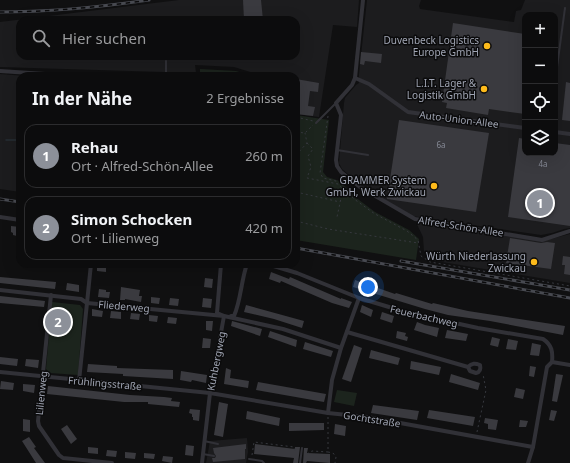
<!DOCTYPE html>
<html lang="de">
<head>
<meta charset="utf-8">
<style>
  :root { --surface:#0c0c0d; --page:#1a1a1b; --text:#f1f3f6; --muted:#9a9b9d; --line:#2c2c2e; --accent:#8c9099 }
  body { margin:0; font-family:"Noto Sans",sans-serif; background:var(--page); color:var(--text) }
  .controls { position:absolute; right:12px; top:12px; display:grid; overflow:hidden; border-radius:8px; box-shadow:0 4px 16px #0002 }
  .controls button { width:36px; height:36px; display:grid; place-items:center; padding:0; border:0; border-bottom:1px solid var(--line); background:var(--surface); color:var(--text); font:20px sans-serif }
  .you { position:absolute; left:368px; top:287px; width:14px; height:14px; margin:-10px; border:3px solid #fff; border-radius:50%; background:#1a73e8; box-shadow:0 0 0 6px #1a73e833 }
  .badge { display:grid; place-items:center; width:26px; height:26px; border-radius:50%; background:var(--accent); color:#fff; font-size:13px; font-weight:700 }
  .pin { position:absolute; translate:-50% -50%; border:2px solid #fff; box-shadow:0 1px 4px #0006 }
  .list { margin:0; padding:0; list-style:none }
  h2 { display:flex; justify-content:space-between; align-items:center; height:52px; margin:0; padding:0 16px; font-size:17px }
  h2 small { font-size:13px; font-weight:400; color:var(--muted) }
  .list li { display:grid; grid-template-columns:26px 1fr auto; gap:12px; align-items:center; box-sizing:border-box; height:64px; margin:0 8px 8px; padding:0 8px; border:1px solid var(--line); border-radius:12px }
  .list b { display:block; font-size:15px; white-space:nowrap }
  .list p { margin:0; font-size:13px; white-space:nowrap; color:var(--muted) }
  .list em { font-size:13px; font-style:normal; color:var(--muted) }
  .icon { flex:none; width:22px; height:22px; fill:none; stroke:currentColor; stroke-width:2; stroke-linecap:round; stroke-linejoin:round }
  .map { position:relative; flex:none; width:570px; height:463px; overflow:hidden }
  .search { position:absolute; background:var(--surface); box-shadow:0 4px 16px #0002; left:16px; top:16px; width:284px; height:44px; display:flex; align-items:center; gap:10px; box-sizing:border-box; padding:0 14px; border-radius:12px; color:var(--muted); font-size:15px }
  .panel { position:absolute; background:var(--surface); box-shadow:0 4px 16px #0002; left:16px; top:72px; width:284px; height:196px; border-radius:12px }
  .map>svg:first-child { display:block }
</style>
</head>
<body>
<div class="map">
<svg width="570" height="463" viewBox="0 0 570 463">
  <rect width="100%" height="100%" fill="#101011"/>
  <g fill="#1c1c1e" fill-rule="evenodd">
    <path d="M179,0H359L357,27L333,25L319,117L296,114V76H263L234,67L195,65L196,73L0,67V22ZM20,20H296V56H20Z"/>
    <path d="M367,0H421L419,6L420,9L514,22L516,11L521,10L525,0H570V228L564,229L552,233L541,235L412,216L361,185L342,169L339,163L344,103L345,98L356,85L359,83V74ZM525,15H555V153H525Z"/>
    <path d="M0,74L26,76H20V192L0,189Z"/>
    <path d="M416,222L543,241L570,234V283L430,260L424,251L423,237Z"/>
    <path d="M247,438L248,452L246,463H206L210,441Z"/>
  </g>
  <g fill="#1c241d">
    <path d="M200,69L236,71L252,76H200Z"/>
    <path d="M296,115L329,120L323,172L327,177L340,181L355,197L375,212L409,230L419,239L416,260L296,240Z"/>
    <path d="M52,302L80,305L83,309L78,375L50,373L46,369Z"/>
    <path d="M337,390L357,393L354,406L334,402Z"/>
  </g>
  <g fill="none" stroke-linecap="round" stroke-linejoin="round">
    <path stroke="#262e35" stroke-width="1.5" d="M6,140H20"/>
  </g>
  <g fill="#3a3a3f">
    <path d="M243,0H261L263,20H244Z"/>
    <path d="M453,23L525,34V114L489,109L488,115L446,108L447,103L442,102Z"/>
    <path d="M361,52L382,54L381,63L365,61L364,65L360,64Z"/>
    <path d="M296,79L319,83L318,92L310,91L308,106L315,107L313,116L296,114Z"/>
    <path d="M566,82L570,83V121L562,120Z"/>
    <path d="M399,120L489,133L476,212L387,199Z"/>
    <path d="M519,138L525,139V153H555V143L570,145V226L508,217Z"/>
    <path d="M11,226L20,227V233H17V236L13,235V233L11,232Z"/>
    <path d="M510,238L541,243L547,242L555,243L551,269L506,263Z"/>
    <path d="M563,256L570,257V275L564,274L565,265H562Z"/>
    <path d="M97,264H106V272L97,271Z"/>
    <path d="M271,272L289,279L290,277L341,299V298L352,302L349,308L332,303L281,281L280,283L269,279Z"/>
    <path d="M0,277L56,282L55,289L0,283Z"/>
    <path d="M205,278L213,279L212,288L204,287Z"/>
    <path d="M355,280L395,294L396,293L432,304L433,303L468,311L565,326L563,335L490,321L448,315L425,309L353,287Z"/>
    <path d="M67,283L79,285V292L66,290Z"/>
    <path d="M121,287L140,290L139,296H142L141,302L125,299V300H120Z"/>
    <path d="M99,289L106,290V292H110L109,298L98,297Z"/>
    <path d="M0,296L45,301L44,307L0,303Z"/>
    <path d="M151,297L160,298L159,304L151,303Z"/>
    <path d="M170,298L179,299L178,306L169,305Z"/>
    <path d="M203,298L212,299L211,308L202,307Z"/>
    <path d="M246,305L304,321L302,328L274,319L244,312Z"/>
    <path d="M362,305L373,310L371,317L360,312Z"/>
    <path d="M92,309L103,311L102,317L92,316Z"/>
    <path d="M111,311L121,312V319L110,318Z"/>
    <path d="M382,312L394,316L392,323L380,319Z"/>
    <path d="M131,313L140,314L139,320L130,319Z"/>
    <path d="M149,315L158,316L157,322L149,321Z"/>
    <path d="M168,317L177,318L176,324L167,323Z"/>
    <path d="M206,321H213L212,331L206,330Z"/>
    <path d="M232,321L262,329L260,336L231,326Z"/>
    <path d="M417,322L425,325L439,328L437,337L414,330Z"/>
    <path d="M447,330L468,334L466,341L445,338Z"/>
    <path d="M270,331L297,340L296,347L268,337Z"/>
    <path d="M397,331L406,333L405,336L408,337L407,341L396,338Z"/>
    <path d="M492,337L500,339L498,347L490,345Z"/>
    <path d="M203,338L211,339L210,348H202Z"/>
    <path d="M508,339L518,341L516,350L506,349Z"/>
    <path d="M305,342L333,351L331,357L303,349Z"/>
    <path d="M532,343L541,345L539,356L530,355Z"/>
    <path d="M354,345L362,348L351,382L342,379Z"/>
    <path d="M371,350L400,358L398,365L369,358Z"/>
    <path d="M0,357L18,359L17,366L0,364Z"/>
    <path d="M26,359L39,360L38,368L25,366Z"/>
    <path d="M411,361L441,367L439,375L410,369Z"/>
    <path d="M88,364L117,366V368L173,370V379L123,376V374L87,372Z"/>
    <path d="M530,366L536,367L534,377L529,376Z"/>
    <path d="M226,368L231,370L230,378L249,381L248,388L224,384Z"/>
    <path d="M181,371L207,375L206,383L192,380L191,382L180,380Z"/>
    <path d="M451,374L480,383L478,390L449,382Z"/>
    <path d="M556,374L563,375L557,402L552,401Z"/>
    <path d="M1,381L14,383L13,390L0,389Z"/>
    <path d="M258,382L326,394L324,402L256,390Z"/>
    <path d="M23,384L35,385L34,393L23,391Z"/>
    <path d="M48,386L130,395L164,397L172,398L171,401L180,402L179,407L148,404V402H124L47,394Z"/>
    <path d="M516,388L525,390L523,399L514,397Z"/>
    <path d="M219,402L228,404L223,437L214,435Z"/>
    <path d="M373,405L419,411L417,420L371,413Z"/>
    <path d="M190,409L200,410L199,421L193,420V417H192V414L189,413Z"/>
    <path d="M429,410L475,417L473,426L427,418Z"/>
    <path d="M551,410L557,411L554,421L549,420Z"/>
    <path d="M247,411L280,418L279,426L246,419Z"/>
    <path d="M485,418L498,420L496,430L488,429V424L484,423Z"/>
    <path d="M23,419L30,420V432L23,431Z"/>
    <path d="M520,420L528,421L526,427H519Z"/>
    <path d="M289,423H324V430L289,431Z"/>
    <path d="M335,424L346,426L345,436L334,434Z"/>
    <path d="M67,425L77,439L71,444L61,429Z"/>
    <path d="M29,437L36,447L34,448L45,463H36L22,441Z"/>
    <path d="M246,444V449H245V459L213,462L212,458H215L216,456L214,453L213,448Z"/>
    <path d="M255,444L295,449V447H300L298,463H293L294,458L254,454Z"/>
    <path d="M186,445L194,446L193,456L185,455Z"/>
    <path d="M88,447L98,448V454L88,453Z"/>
    <path d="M304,448H308L307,453L330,454V463L307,461L306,463H303Z"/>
    <path d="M107,450L117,451L116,457L106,456Z"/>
    <path d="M125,452L136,453L135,459L125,458Z"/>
    <path d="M144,453L155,454L154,459L144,458Z"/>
    <path d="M163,456L173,457L172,463L162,461Z"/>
  </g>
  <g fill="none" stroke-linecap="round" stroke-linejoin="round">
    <g stroke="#36383e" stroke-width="1" stroke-dasharray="2 3" stroke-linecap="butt">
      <path d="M328,116L320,173L323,178L340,182L354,199L375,214L407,231L418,240L421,256L430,262L570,286"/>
      <path d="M296,117L313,121"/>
      <path d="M296,132L305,133L313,125"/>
      <path d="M307,143L313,149L308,156L311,167L307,178L338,184L343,189L337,217"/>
      <path d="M296,155L307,143L305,133"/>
      <path d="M296,192L340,202"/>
      <path d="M296,221L328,229L418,243"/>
      <path d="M328,417V452L333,453L336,457L335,463"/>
      <path d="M477,432L486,390L483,374"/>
      <path d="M307,454L312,451L328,452"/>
      <path d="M252,455L254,442L294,447L295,453"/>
    </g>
    <g stroke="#313137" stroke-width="2">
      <path d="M555,70L557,67L565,8"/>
      <path d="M166,76V61"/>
      <path d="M316,123L336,103"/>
      <path d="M337,150L368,155"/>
      <path d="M204,441L218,444"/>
      <path d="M203,454L214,456"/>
      <path d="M249,459L262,461L264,463"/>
      <path d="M300,463L302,448"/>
    </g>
    <g stroke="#313137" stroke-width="4">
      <path d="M363,0L355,78L352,85L336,103L341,115L336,160L337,166L341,172L360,187L415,219L542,240L570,231"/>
      <path d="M0,71L75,76"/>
      <path d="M355,78L369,84L408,112L525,128"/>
      <path d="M555,132L570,134"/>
      <path d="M0,217L20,220"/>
      <path d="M267,264L297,273L359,298L409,313L478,328L543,339C552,345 553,352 552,362"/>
      <path d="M0,290L81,299L87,303L224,316L283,329L341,348"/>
      <path d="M51,295L38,421L39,426L59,455L63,458L112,463"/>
      <path d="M231,316H234C241,300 241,281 247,264"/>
      <path d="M347,332L468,367C472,363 475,363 480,365C481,369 480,372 476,373L470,371L468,367"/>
      <path d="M552,362L570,365"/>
      <path d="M0,372L210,393L328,413L367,417L533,447"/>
      <path d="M79,381L91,264"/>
      <path d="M328,413L332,380L341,348L359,298"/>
      <path d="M202,463L210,393L224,316L217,313L221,264"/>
      <path d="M528,463L533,447L547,367L552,362"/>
    </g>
    <g stroke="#474950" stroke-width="3">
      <g id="rail">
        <path d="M0,12C49,12 100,7 149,0"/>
        <path d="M0,199L20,202"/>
        <path d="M296,248L570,298"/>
        <path d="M401,261L570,290"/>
      </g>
    </g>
    <use href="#rail" stroke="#0b0b0c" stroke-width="1.5" stroke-dasharray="4.5" stroke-linecap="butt"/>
  </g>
  <g fill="#febb1b" stroke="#0b0b0c" stroke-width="1.5">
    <circle cx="487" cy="46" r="4"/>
    <circle cx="484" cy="89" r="4"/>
    <circle cx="434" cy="186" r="4"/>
    <circle cx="534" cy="262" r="4"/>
  </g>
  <g text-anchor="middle" stroke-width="3" stroke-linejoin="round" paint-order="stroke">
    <g font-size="8" fill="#868a96">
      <text x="441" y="148">6a</text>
      <text x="543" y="167">4a</text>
    </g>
    <g font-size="10" fill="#a0a5b3" stroke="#0b0b0c" text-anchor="end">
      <text x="479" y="44">Duvenbeck Logistics<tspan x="479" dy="12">Europe GmbH</tspan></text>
      <text x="476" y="87">L.I.T. Lager &amp;<tspan x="476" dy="12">Logistik GmbH</tspan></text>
      <text x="426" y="184">GRAMMER System<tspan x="426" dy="12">GmbH, Werk Zwickau</tspan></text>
      <text x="526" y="260">Würth Niederlassung<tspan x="526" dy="12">Zwickau</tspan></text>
    </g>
    <g font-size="10" fill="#a0a5b3" stroke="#0b0b0c">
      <text transform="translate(459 119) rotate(7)" y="4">Auto-Union-Allee</text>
      <text transform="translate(461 226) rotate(9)" y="4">Alfred-Schön-Allee</text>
      <text transform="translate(124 306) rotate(5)" y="4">Fliederweg</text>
      <text transform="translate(424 316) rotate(13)" y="4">Feuerbachweg</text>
      <text transform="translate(216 361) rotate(-79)" y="4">Kuhbergweg</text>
      <text transform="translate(105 383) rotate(5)" y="4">Frühlingsstraße</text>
      <text transform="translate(41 393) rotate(-84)" y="4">Lilienweg</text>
      <text transform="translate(372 419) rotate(9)" y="4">Gochtstraße</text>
    </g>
  </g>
</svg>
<div class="controls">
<button>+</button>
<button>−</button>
<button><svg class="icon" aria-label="locate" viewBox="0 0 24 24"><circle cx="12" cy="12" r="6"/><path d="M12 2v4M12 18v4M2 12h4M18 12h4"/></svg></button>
<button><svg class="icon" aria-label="layers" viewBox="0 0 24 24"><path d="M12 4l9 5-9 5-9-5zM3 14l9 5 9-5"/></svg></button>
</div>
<div class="you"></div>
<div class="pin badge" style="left:540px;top:203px">1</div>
<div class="pin badge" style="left:58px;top:322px">2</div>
<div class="search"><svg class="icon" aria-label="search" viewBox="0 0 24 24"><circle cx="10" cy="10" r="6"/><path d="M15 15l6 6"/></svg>Hier suchen</div>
<section class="panel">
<h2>In der Nähe<small>2 Ergebnisse</small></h2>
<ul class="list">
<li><span class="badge">1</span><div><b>Rehau</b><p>Ort · Alfred-Schön-Allee</p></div><em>260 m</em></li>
<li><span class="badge">2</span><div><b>Simon Schocken</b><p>Ort · Lilienweg</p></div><em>420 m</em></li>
</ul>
</section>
</div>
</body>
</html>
